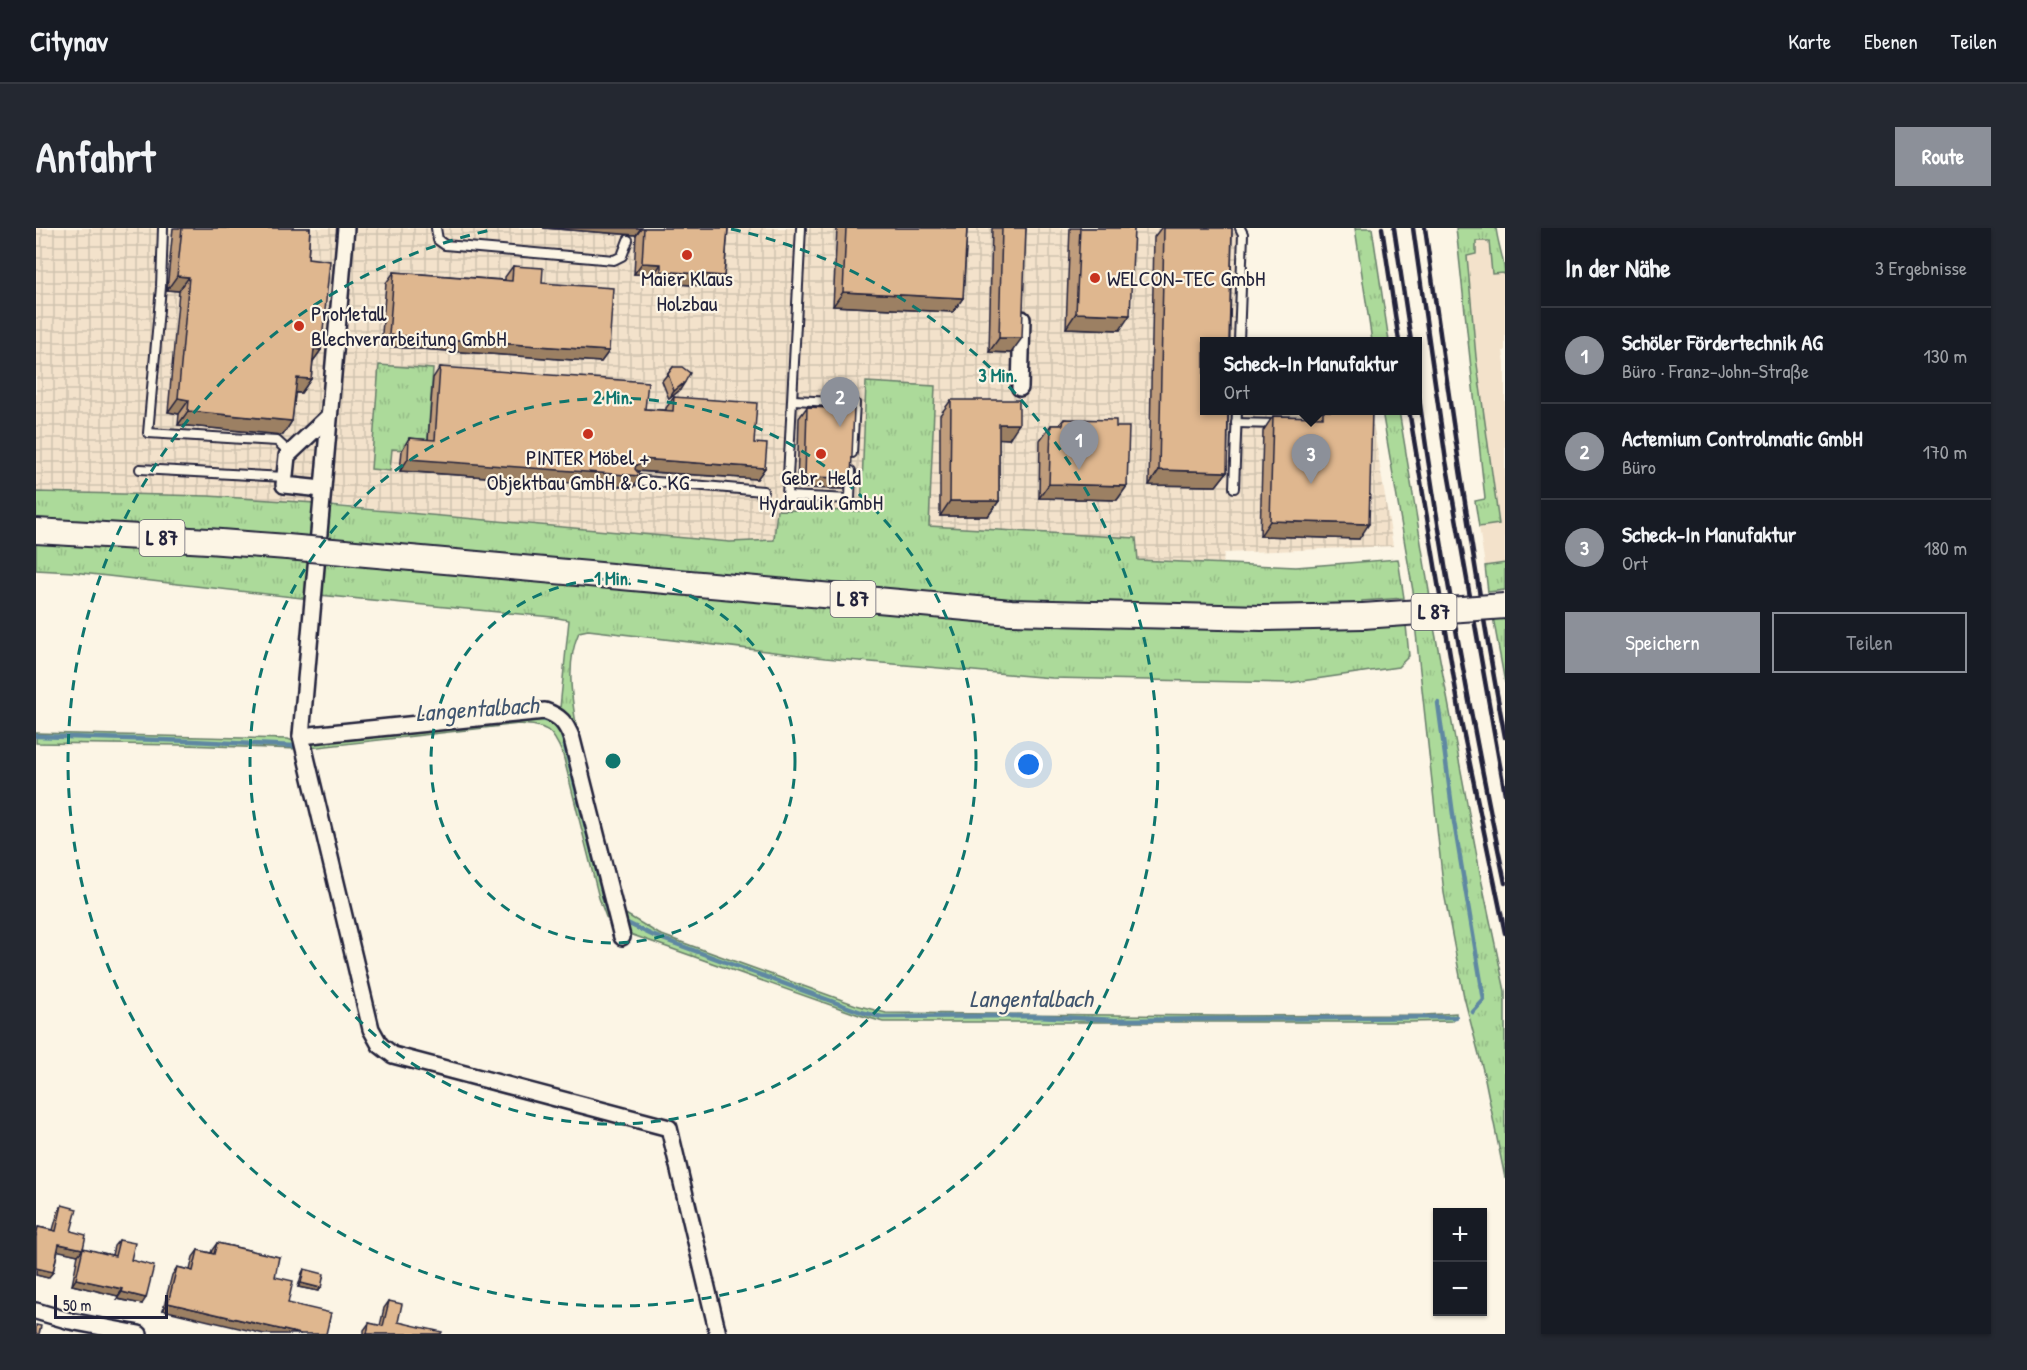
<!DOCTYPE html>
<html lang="de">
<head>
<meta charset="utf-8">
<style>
  :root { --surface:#171b24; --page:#242831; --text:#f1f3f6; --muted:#9ea1a6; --line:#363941; --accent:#8c9099 }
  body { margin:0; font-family:"Patrick Hand",sans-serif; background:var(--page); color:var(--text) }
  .controls { position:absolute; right:18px; bottom:18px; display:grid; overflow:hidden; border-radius:0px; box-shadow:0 2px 4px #0004 }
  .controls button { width:54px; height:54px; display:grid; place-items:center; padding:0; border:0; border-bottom:2px solid var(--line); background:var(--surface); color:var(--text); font:30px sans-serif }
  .scale { position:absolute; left:18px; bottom:15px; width:114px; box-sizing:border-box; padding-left:6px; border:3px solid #22223b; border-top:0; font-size:16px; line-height:21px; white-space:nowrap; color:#22223b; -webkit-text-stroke:4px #fcf5e5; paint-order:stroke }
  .you { position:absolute; left:993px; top:537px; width:21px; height:21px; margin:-15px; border:4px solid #fff; border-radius:50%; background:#1a73e8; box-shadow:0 0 0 9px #1a73e833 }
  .badge { display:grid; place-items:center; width:39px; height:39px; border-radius:50%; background:var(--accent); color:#fff; font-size:20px; font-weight:700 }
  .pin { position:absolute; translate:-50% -50px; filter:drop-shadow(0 2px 3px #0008) }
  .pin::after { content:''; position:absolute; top:32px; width:21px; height:18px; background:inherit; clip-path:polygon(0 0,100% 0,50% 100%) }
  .popup { position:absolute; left:1164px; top:109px; width:222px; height:78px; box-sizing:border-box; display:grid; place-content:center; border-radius:0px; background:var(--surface); filter:drop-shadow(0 2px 4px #0005); font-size:20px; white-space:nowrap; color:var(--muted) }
  .popup b { font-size:22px; color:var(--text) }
  .popup::after { content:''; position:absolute; left:50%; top:100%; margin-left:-12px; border:12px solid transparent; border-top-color:var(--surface) }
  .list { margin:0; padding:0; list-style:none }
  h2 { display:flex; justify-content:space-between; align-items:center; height:78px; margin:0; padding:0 24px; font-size:26px }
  h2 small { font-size:20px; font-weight:400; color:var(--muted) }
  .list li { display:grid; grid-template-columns:39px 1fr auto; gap:18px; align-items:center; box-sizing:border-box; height:96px; padding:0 24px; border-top:2px solid var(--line) }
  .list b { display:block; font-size:22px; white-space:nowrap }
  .list p { margin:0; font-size:20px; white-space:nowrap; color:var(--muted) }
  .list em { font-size:20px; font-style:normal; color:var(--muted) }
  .actions { display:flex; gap:12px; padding:18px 24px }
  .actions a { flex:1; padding:14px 0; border:2px solid var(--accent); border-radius:0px; text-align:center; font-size:21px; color:var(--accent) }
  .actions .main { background:var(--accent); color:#fff }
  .map { position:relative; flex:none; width:1469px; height:1106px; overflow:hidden; border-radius:0px }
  header { display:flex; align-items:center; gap:36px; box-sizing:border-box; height:84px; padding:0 30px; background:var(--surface); border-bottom:2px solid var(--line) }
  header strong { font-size:28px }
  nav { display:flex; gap:33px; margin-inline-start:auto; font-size:21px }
  .intro { display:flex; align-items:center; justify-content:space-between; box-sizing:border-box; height:144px; padding:0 36px }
  h1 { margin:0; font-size:42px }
  .button { padding:15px 27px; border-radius:0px; background:var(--accent); color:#fff; font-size:21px; font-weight:700 }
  main { display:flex; gap:36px; padding:0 36px }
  aside { flex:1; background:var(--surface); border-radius:0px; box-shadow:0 2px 4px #0004 }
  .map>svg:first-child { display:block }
</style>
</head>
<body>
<header>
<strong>Citynav</strong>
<nav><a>Karte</a><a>Ebenen</a><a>Teilen</a></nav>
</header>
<div class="intro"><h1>Anfahrt</h1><a class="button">Route</a></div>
<main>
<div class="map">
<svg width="1469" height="1106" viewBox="0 0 1469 1106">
  <defs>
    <pattern id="industrial-grid" width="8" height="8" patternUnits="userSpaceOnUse" patternTransform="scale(1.5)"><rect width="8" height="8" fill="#f3e2cb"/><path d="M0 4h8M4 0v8" fill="none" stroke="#d0c2af"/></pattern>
    <pattern id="grass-tufts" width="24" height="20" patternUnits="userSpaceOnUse" patternTransform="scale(1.5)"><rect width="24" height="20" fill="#acda9a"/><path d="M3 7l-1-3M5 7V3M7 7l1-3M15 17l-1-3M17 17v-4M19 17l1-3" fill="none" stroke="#94bb86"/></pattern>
  </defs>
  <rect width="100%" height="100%" fill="#fcf5e5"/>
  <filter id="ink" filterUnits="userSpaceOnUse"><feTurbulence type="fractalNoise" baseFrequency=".0167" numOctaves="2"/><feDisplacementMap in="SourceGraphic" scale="12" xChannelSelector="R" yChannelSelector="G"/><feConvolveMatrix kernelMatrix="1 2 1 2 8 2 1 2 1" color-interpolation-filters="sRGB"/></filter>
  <g filter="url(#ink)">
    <path fill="#f3e2cb" d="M1440,13H1453L1457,46L1469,45V123H1467L1469,135V335L1449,338L1443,299L1463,296L1440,129L1430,27L1440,26Z"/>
    <path fill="url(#industrial-grid)" d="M0,0H1209L1206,113H1168V182L1335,183L1357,318L1188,325L1187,335L1102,332L1100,310L893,298L899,158L831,154L825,283L741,282L738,312L694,314L502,298L279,275L172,268L0,264Z"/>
    <g fill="url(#grass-tufts)" stroke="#677e6a" stroke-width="1.5">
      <path d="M1319,0H1336L1353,113H1336Z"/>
      <path d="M1420,0H1460C1462,18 1469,32 1469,50L1468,45L1456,46L1453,13H1440V26L1431,28L1440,129L1463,296L1443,299L1439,273L1449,271Z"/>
      <path d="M343,137L397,141L391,223L356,221L354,243L335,241Z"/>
      <path d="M830,154L899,158L893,298L1100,310L1102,332L1260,339L1362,331L1368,370L1326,373V378L1242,380L987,374L309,314V311L290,310L294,278L694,314L738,312L741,282L825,283Z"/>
      <path d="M1346,183H1363L1394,369H1378Z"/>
      <path d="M0,264L172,268L279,275L278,309L0,294Z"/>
      <path d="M0,312L250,330L251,332L275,334L274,371L37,344L0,342Z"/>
      <path d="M308,334L1370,397L1373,428L1362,439L1252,455L1016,450L789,430L552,402L543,404C526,442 540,491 546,531L533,491L524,480L533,392L516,389L283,367L286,335L307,336Z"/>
      <path d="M1469,335V362L1452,364L1449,338Z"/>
      <path d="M1469,388V455L1457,389Z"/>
      <path d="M1397,394L1446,655L1469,763V950L1448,846L1428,769L1408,665L1379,396Z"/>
      <path d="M504,487L527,498L577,695L570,689L563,670L527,527C516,500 511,498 483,496L274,520L275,513Z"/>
      <path d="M0,505L252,511L257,513L262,521L147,517L0,515Z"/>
      <path d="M583,682L623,706L820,777L850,785L1183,788L1389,787L1420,785V789L1416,793L1374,794H847L823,787L594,706L588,702Z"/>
    </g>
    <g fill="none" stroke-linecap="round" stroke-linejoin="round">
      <g stroke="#5e88a2" stroke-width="4.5">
        <path d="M1402,475L1418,594L1448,772L1437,784"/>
        <path d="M503,490L517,494L526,506L571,682"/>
        <path d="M0,508L156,513L258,518"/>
        <path d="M587,693L616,707L825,784L846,789L1001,788L1080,792L1420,789"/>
      </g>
      <g stroke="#22223b" stroke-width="12">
        <g id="lane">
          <path d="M127,0L125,59L112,205L241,213L254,225"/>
          <path d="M400,0L402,12L409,17L578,32L586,28L592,12"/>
          <path d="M765,0L751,268L814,271L815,243"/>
          <path d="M1203,113L1207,6L1204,0"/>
          <path d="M757,172L819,175L816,225"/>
          <path d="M1200,195L1242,196"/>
          <path d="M104,241L249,249"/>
          <path d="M597,252L727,263"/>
          <path d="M1198,260L1201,182"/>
        </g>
      </g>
      <g stroke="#22223b" stroke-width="20">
        <g id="street">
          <path d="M310,0L265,508L335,801L344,817L357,827L633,900L682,1106"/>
          <path d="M984,160L986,91"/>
          <path d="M286,261L248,257L251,228L293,188"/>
          <path d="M265,508L509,483C524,488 530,495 536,511L586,709"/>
          <path d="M0,1083L34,1093L103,1106"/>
        </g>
      </g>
      <g stroke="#22223b" stroke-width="28">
        <g id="primary">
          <path d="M0,303L172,313L251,319"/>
          <path d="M308,324L975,384L1226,390L1327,388"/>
        </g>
      </g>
      <use href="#lane" stroke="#fcf5e5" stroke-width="8"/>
      <use href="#street" stroke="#fcf5e5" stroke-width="15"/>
      <use href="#primary" stroke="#fcf5e5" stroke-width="24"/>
      <g stroke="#22223b" stroke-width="4.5">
        <path d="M1346,0L1363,113"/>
        <path d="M1358,0L1375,113"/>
        <path d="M1377,0L1410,233L1469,566"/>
        <path d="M1389,0C1413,170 1437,340 1469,509"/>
        <path d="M1382,163C1405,327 1435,492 1469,655"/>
        <path d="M1373,182L1425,493L1469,705"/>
      </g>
      <g stroke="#22223b" stroke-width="28" stroke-linecap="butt">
        <g id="primary-bridge">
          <path d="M251,319L308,324"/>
          <path d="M1327,388L1469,378"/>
        </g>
      </g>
      <use href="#primary-bridge" stroke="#fcf5e5" stroke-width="24"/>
    </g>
    <g fill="#c09d7b" stroke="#22223b" stroke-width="1.5">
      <path d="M137,0H274L272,30L285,122L277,133L275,151L265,165H259L256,193L247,207L142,197L143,186L132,184L143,63L131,62Z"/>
      <path d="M507,0H692L688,48L680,59L617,54L618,47L598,46L600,7Z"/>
      <path d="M801,0H931L927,70L917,84L797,78Z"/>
      <path d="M956,0H990L975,125L953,124Z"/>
      <path d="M1034,0H1098L1084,102L1030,100Z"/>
      <path d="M1125,0H1196L1191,244L1180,258L1113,257L1118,9Z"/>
      <path d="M477,38L506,55L573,123L565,134L345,118L350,55L358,44L469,52V49Z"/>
      <path d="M404,139L609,181L630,182V180L638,169L718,215L729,240L721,251L600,243L597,259L364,243L366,222L373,210L392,212L397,150Z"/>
      <path d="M637,139L644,162L633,171L626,153Z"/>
      <path d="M915,172L973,211L963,210V273L952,288H904V187Z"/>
      <path d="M771,179L808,261L761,260L763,190Z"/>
      <path d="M1277,183H1336L1323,311L1224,308L1227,203L1237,188L1277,189Z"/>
      <path d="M1028,191L1080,199L1091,258L1081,272L1003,270L1004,212L1015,197H1023Z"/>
      <path d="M26,977L35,1003L47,1021L76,1027L78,1018L83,1012L95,1032L106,1076L81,1071L82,1068L36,1057L42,1027L22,1022L17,1044L12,1050L0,1047V1002L2,999L17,1002L22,984Z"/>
      <path d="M181,1015L243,1029L127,1082L136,1047L141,1039L154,1042L157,1029L162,1022L175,1025L176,1022Z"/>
      <path d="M268,1041L285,1060L282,1063L262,1059L266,1045Z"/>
      <path d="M353,1073L362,1094L405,1106H328V1102L333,1095L344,1098L348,1080Z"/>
    </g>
    <g fill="#9c8064" stroke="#22223b" stroke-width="1.5">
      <path d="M507,0H605L600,7Z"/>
      <path d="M606,35L625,36L618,47L598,46Z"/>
      <path d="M625,43L688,48L680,59L617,54Z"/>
      <path d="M141,48L153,49L143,63L131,62Z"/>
      <path d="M807,64L927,70L917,84L797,78Z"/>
      <path d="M1040,85L1094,87L1084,102L1030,100Z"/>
      <path d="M353,107L573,123L565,134L345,118Z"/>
      <path d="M963,110H986L975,125L953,124Z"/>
      <path d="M278,121L285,122L275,136Z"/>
      <path d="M261,150L275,151L265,165L251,164Z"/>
      <path d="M649,154L644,162L633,171L638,163Z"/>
      <path d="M142,170L153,172L143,186L132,184Z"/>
      <path d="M152,183L256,193L247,207L142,197Z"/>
      <path d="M963,196H983L973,211L953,210Z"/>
      <path d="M372,231L600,237L606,231L729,240L721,251L600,243L605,248L597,259L364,243Z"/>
      <path d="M1123,242L1191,244L1180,258L1113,257Z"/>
      <path d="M769,249L815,250L808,261L761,260Z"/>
      <path d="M1013,256L1091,258L1081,272L1003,270Z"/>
      <path d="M914,273H963L952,288H904Z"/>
      <path d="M1234,293L1333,296L1323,311L1224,308Z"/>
      <path d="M23,1016L47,1021L42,1027L19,1022Z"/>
      <path d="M0,1040L17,1044L12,1050L0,1047Z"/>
      <path d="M40,1051L87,1061L82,1068L36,1057Z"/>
      <path d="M265,1055L285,1060L282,1063L262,1059Z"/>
      <path d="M86,1064L110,1070L106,1076L81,1071Z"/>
      <path d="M132,1075L265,1106H228L127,1082Z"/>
    </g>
    <g fill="#dfb78f" stroke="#22223b" stroke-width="1.5">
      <path d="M146,0H274L272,30L294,33L285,122L278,121L275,151L261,150L256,193L152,183L153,172L142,170L153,49L141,48Z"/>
      <path d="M608,0H692L688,48L625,43V36L606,35Z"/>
      <path d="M810,0H931L927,70L807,64Z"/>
      <path d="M966,0H990L986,110H963Z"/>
      <path d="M1044,0H1098L1094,87L1040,85Z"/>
      <path d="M1128,0H1196L1193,114H1168V183H1192L1191,244L1123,242Z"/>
      <path d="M477,38L507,40L506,55L577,60L573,123L353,107L358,44L476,53Z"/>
      <path d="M404,139L612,154L609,181L637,183L638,169L721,175L718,215L731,216L729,240L606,231V235L600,237L599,241L605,248L372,231L373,210L399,212Z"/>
      <path d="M637,139H646L654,145L649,154L638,163L632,146Z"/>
      <path d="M915,172H983V196H963V273H914Z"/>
      <path d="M771,179L818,181L815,250L769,249Z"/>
      <path d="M1287,183H1336L1333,296L1234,293L1237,188L1287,189Z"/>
      <path d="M1028,191L1080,192V199H1093L1091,258L1013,256L1015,197H1027Z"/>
      <path d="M26,977L41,981L35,1003L50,1007L47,1021L23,1016L17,1044L0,1040V1009L2,999L20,1003Z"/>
      <path d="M83,1012L99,1015L95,1032L118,1038L110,1070L86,1064L87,1061L40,1051L47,1020L79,1028Z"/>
      <path d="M181,1015L243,1029L239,1049L257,1053L252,1075L295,1085L290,1106H265L132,1075L141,1039L157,1043L162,1022L178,1026Z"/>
      <path d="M268,1041L288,1046L285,1060L265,1055Z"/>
      <path d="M353,1073L366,1076L362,1094L406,1104L405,1106H331L333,1095L347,1098Z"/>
      <path d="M0,1097L5,1098L3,1106H0Z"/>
    </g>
  </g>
  <g fill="none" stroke="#0f766e" stroke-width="3" stroke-dasharray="10 8">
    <circle cx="577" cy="533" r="182"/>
    <circle cx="577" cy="533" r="363"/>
    <path d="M695 1A545 545 0 1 1 459 1"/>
  </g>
  <g fill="#c8321e" stroke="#fcf5e5" stroke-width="2">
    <circle cx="651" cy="27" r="6"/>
    <circle cx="1059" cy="50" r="6"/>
    <circle cx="263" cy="98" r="6"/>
    <circle cx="552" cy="206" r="6"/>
    <circle cx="785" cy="226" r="6"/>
  </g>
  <g text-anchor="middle" stroke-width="4.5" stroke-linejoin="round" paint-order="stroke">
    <g fill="#fcf5e5" stroke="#63616e" stroke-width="1.5">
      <rect x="103.5" y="292" width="45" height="36" rx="4.5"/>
      <rect x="794.5" y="353" width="45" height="36" rx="4.5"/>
      <rect x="1375.5" y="366" width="45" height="36" rx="4.5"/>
    </g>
    <g font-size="21" font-weight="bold" fill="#22223b">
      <text x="126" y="317">L 87</text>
      <text x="817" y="378">L 87</text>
      <text x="1398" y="391">L 87</text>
    </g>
    <g font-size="22" fill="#22223b" stroke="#fcf5e5">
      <text x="651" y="58">Maier Klaus<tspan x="651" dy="25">Holzbau</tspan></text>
      <text x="1071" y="58" text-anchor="start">WELCON-TEC GmbH</text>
      <text x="275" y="93" text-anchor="start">ProMetall<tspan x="275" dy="25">Blechverarbeitung GmbH</tspan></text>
      <text x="552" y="237">PINTER Möbel +<tspan x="552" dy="25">Objektbau GmbH &amp; Co. KG</tspan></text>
      <text x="785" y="257">Gebr. Held<tspan x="785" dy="25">Hydraulik GmbH</tspan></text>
    </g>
    <g font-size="24" font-style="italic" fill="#40556f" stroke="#fcf5e5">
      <text transform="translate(441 481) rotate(-4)" y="8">Langentalbach</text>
      <text x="995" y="779">Langentalbach</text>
    </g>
  </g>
  <circle cx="577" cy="533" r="9" fill="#0f766e" stroke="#fcf5e5" stroke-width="3"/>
  <g font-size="18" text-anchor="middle" font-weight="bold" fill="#0f766e" stroke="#fcf5e5" stroke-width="4.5" stroke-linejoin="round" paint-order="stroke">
    <text x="962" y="154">3 Min.</text>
    <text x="577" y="176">2 Min.</text>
    <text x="577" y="357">1 Min.</text>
  </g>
</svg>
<div class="controls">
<button>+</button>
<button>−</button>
</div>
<div class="scale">50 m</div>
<div class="you"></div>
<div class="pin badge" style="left:1043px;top:242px">1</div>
<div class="pin badge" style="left:804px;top:199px">2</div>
<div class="pin badge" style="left:1275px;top:256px">3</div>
<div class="popup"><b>Scheck-In Manufaktur</b>Ort</div>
</div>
<aside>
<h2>In der Nähe<small>3 Ergebnisse</small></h2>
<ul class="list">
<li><span class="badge">1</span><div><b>Schöler Fördertechnik AG</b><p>Büro · Franz-John-Straße</p></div><em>130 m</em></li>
<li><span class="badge">2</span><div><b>Actemium Controlmatic GmbH</b><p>Büro</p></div><em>170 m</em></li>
<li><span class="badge">3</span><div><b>Scheck-In Manufaktur</b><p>Ort</p></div><em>180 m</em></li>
</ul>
<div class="actions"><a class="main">Speichern</a><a>Teilen</a></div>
</aside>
</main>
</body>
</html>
